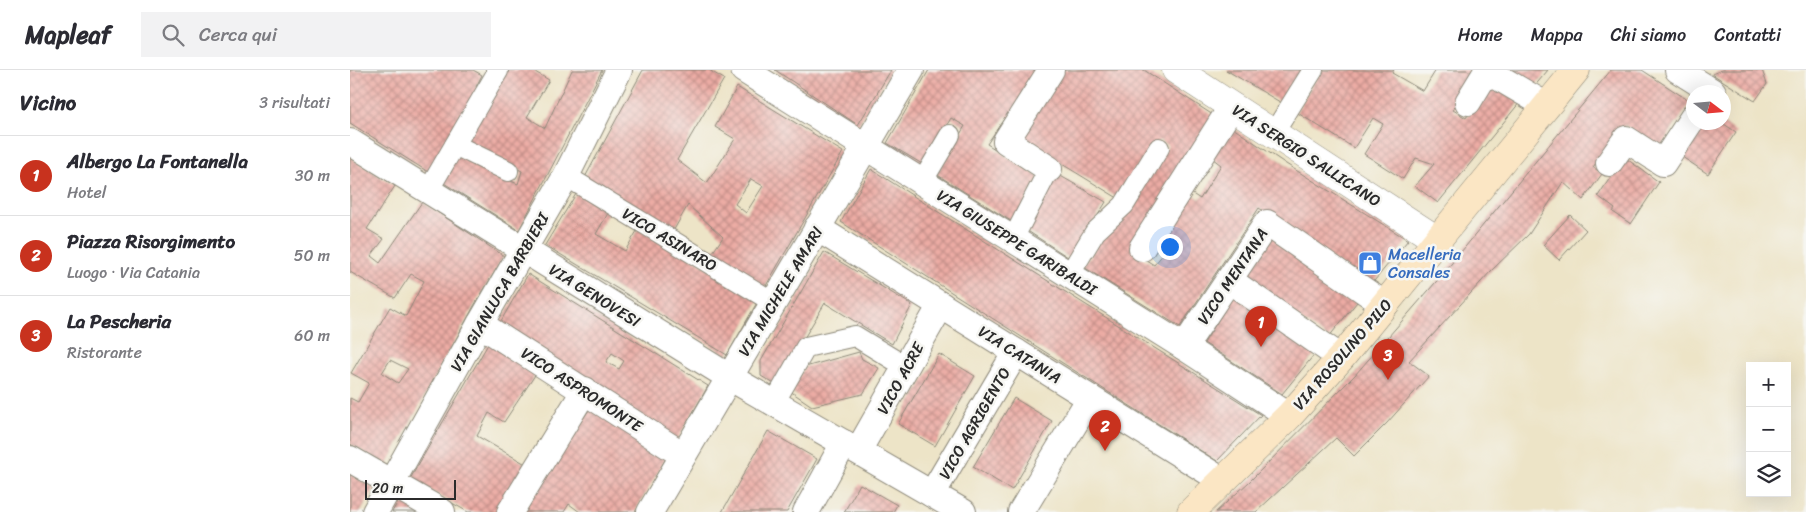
<!DOCTYPE html>
<html lang="it">
<head>
<meta charset="utf-8">
<style>
  :root { --surface:#fff; --page:#f2f2f3; --text:#2b2b33; --muted:#7c7c81; --line:#e1e1e2; --accent:#c8321e }
  body { margin:0; font-family:Sriracha,sans-serif; background:var(--page); color:var(--text) }
  .controls { position:absolute; right:15px; bottom:15px; display:grid; overflow:hidden; border-radius:0px; box-shadow:0 5px 20px #0002 }
  .controls button { width:45px; height:45px; display:grid; place-items:center; padding:0; border:0; border-bottom:1px solid var(--line); background:var(--surface); color:var(--text); font:25px sans-serif }
  .compass { position:absolute; left:1336px; top:15px; width:45px; height:45px; border-radius:50%; background:var(--surface); box-shadow:0 5px 20px #0002; rotate:106deg }
  .scale { position:absolute; left:15px; bottom:12px; width:91px; box-sizing:border-box; padding-left:5px; border:2px solid #2b2b2b; border-top:0; font-size:14px; line-height:18px; white-space:nowrap; color:#2b2b2b; -webkit-text-stroke:4px #f6f6f2; paint-order:stroke }
  .you { position:absolute; left:819px; top:176px; width:18px; height:18px; margin:-12px; border:4px solid #fff; border-radius:50%; background:#1a73e8; box-shadow:0 0 0 8px #1a73e833 }
  .badge { display:grid; place-items:center; width:32px; height:32px; border-radius:50%; background:var(--accent); color:#fff; font-size:16px; font-weight:700 }
  .pin { position:absolute; translate:-50% -41px; filter:drop-shadow(0 1px 2px #0008) }
  .pin::after { content:''; position:absolute; top:26px; width:18px; height:15px; background:inherit; clip-path:polygon(0 0,100% 0,50% 100%) }
  .list { margin:0; padding:0; list-style:none }
  h2 { display:flex; justify-content:space-between; align-items:center; height:65px; margin:0; padding:0 20px; font-size:21px }
  h2 small { font-size:16px; font-weight:400; color:var(--muted) }
  .list li { display:grid; grid-template-columns:32px 1fr auto; gap:15px; align-items:center; box-sizing:border-box; height:80px; padding:0 20px; border-top:1px solid var(--line) }
  .list b { display:block; font-size:19px; white-space:nowrap }
  .list p { margin:0; font-size:16px; white-space:nowrap; color:var(--muted) }
  .list em { font-size:16px; font-style:normal; color:var(--muted) }
  .icon { flex:none; width:28px; height:28px; fill:none; stroke:currentColor; stroke-width:2; stroke-linecap:round; stroke-linejoin:round }
  .map { position:relative; flex:none; width:1456px; height:442px; overflow:hidden }
  header { display:flex; align-items:center; gap:30px; box-sizing:border-box; height:70px; padding:0 25px; background:var(--surface); border-bottom:1px solid var(--line) }
  header strong { font-size:24px }
  nav { display:flex; gap:28px; margin-inline-start:auto; font-size:18px }
  .search { width:350px; height:45px; background:var(--page); display:flex; align-items:center; gap:12px; box-sizing:border-box; padding:0 18px; border-radius:0px; color:var(--muted); font-size:19px }
  main { display:flex }
  aside { flex:1; background:var(--surface) }
  .map>svg:first-child { display:block }
</style>
</head>
<body>
<header>
<strong>Mapleaf</strong>
<div class="search"><svg class="icon" aria-label="search" viewBox="0 0 24 24"><circle cx="10" cy="10" r="6"/><path d="M15 15l6 6"/></svg>Cerca qui</div>
<nav><a>Home</a><a>Mappa</a><a>Chi siamo</a><a>Contatti</a></nav>
</header>
<main>
<aside>
<h2>Vicino<small>3 risultati</small></h2>
<ul class="list">
<li><span class="badge">1</span><div><b>Albergo La Fontanella</b><p>Hotel</p></div><em>30 m</em></li>
<li><span class="badge">2</span><div><b>Piazza Risorgimento</b><p>Luogo · Via Catania</p></div><em>50 m</em></li>
<li><span class="badge">3</span><div><b>La Pescheria</b><p>Ristorante</p></div><em>60 m</em></li>
</ul>
</aside>
<div class="map">
<svg width="1456" height="442" viewBox="0 0 1456 442">
  <defs>
    <pattern id="building-cross-hatch" width="8" height="8" patternUnits="userSpaceOnUse" patternTransform="scale(1.25)"><rect width="8" height="8" fill="#ecaca4"/><path d="M0 0l8 8M0 8l8-8" fill="none" stroke="#bf8c86"/></pattern>
  </defs>
  <rect width="100%" height="100%" fill="#f6f6f2"/>
  <filter id="ink" filterUnits="userSpaceOnUse"><feTurbulence type="fractalNoise" baseFrequency=".02" numOctaves="2"/><feDisplacementMap in="SourceGraphic" scale="10" xChannelSelector="R" yChannelSelector="G"/><feConvolveMatrix kernelMatrix="1 2 1 2 8 2 1 2 1" color-interpolation-filters="sRGB"/></filter>
  <filter id="wash" filterUnits="userSpaceOnUse"><feTurbulence type="fractalNoise" baseFrequency=".0096" numOctaves="4" result="noise"/><feDisplacementMap in="SourceGraphic" scale="20" xChannelSelector="R" yChannelSelector="G"/><feGaussianBlur stdDeviation="1.12" result="paint"/><feColorMatrix in="noise" values="0 0 0 0 0 0 0 0 0 0 0 0 0 0 0 0 0 1.4 0 .05"/><feComposite in="paint" operator="in"/></filter>
  <g filter="url(#wash)">
    <rect width="100%" height="100%" fill="#ede4c7"/>
    <g id="blocks">
      <g fill="url(#building-cross-hatch)" fill-rule="evenodd">
        <path d="M0,0H123L132,5L126,17L132,21L83,105L0,53Z"/>
        <path d="M156,0H186L185,2L199,10L177,47L195,58L222,0H252L169,160L89,110L105,84L136,101L168,114L172,101L112,71Z"/>
        <path d="M293,0H359L374,9L327,90L357,113L385,69L365,57L387,17L493,82L413,221L359,188L373,167L338,135L321,165L233,111ZM401,109L413,116L396,143L385,134Z"/>
        <path d="M425,0H541L508,55Z"/>
        <path d="M579,0H694L663,50L656,46L637,74L689,107L664,153L586,104L615,56L601,48L574,95L537,73Z"/>
        <path d="M712,0H794L866,47L782,181L804,195L822,174L808,165L838,121L850,129L871,95L858,85L877,54L936,94L1058,170L1020,216L909,138L830,257L732,196L789,119L818,76L809,70L771,130L666,66Z"/>
        <path d="M876,0H956L935,35Z"/>
        <path d="M971,0H1044L1042,3L1073,21L1086,0H1117L1124,4L1103,40L1116,48L1139,13L1170,32L1088,133L1065,116L1084,94L1066,88L1053,109L1014,84L1033,54L1023,48L1004,78L946,42Z"/>
        <path d="M1155,0H1198L1183,18Z"/>
        <path d="M1261,0H1292L1341,32L1309,79L1275,55L1243,97L1252,104L1233,130L1213,112L1179,164L1141,201L1059,291L1079,306L1037,353L1004,386L986,368L906,442H866L899,412L1005,305L1092,205Z"/>
        <path d="M1372,0H1412L1417,14L1405,31L1362,4Z"/>
        <path d="M1349,52H1371L1386,62L1358,104L1329,85Z"/>
        <path d="M0,87L45,116L17,159L34,169L21,186L30,193L72,132L154,186L124,236L37,395L0,374V328L8,332L19,313L1,303L40,237L56,246L74,211L61,204L45,228L0,202ZM40,290L58,299L48,313L32,303Z"/>
        <path d="M1274,87L1309,112L1281,154L1263,142L1265,139L1248,126Z"/>
        <path d="M521,99L590,143L911,345L867,391L755,320L491,152Z"/>
        <path d="M707,104L756,132L721,189L676,160L696,129L691,125Z"/>
        <path d="M229,119L261,138L246,164L275,181L290,156L409,229L377,285L195,175Z"/>
        <path d="M1220,145L1236,160L1209,190L1193,175Z"/>
        <path d="M923,166L1011,227L978,268L893,211Z"/>
        <path d="M474,182L562,235L542,274L475,233L426,315L411,306V291Z"/>
        <path d="M178,204L358,316L326,372L148,256ZM262,283L274,291L269,299L256,292Z"/>
        <path d="M884,225L968,280L932,324L854,273Z"/>
        <path d="M141,269L189,299L154,352L139,343L127,366L179,396L151,442H118L60,409Z"/>
        <path d="M509,282L512,289L529,298L513,324L462,336L440,321L455,297Z"/>
        <path d="M589,284L625,306L585,376L548,354Z"/>
        <path d="M664,328L702,351L662,420L623,397Z"/>
        <path d="M243,334L319,383L285,442H230L219,434L214,442H170Z"/>
        <path d="M418,361L467,389L437,442H372Z"/>
        <path d="M0,404L24,418L11,442H0Z"/>
        <path d="M510,414L547,435L543,442H494Z"/>
        <path d="M49,430L69,442H42Z"/>
      </g>
    </g>
  </g>
  <g filter="url(#ink)">
    <use href="#blocks" fill-opacity="0" stroke="#8c8879" stroke-width="1"/>
    <g fill="none" stroke-linecap="round" stroke-linejoin="round">
      <g stroke="#8c8879" stroke-width="22">
        <g id="pedestrian">
          <path d="M923,64L963,0"/>
          <path d="M105,75L158,101"/>
          <path d="M216,106L423,232"/>
          <path d="M572,112L600,65"/>
          <path d="M78,121L148,1L146,0"/>
          <path d="M663,169L699,99"/>
          <path d="M719,205L745,162L774,135L809,78"/>
          <path d="M424,333L456,277L505,266L556,297"/>
        </g>
      </g>
      <g stroke="#8c8879" stroke-width="28">
        <g id="minor">
          <path d="M394,0L834,277L939,346"/>
          <path d="M1136,0L1197,36"/>
          <path d="M1328,0L1363,22"/>
          <path d="M1118,32L1137,1"/>
          <path d="M0,72L379,307L613,442"/>
          <path d="M1259,93L1276,69L1313,93L1344,46"/>
          <path d="M699,99L656,71L701,0"/>
          <path d="M467,158L873,411"/>
          <path d="M792,178L882,36"/>
          <path d="M879,210L991,288"/>
          <path d="M130,254L333,385"/>
          <path d="M834,277L917,153L1035,235"/>
          <path d="M508,381L591,235"/>
          <path d="M0,389L92,442"/>
          <path d="M582,424L666,282"/>
          <path d="M25,442L130,254L216,106L269,0"/>
          <path d="M160,442L235,320"/>
          <path d="M300,442L561,0"/>
          <path d="M456,442L494,373"/>
          <path d="M671,442L740,328"/>
        </g>
      </g>
      <g stroke="#8c8879" stroke-width="29">
        <path id="tertiary" d="M826,0L1087,170"/>
      </g>
      <g stroke="#8c8879" stroke-width="29">
        <path id="secondary" d="M841,442L939,346L991,288L1226,0"/>
      </g>
      <use href="#pedestrian" stroke="#fff" stroke-width="20"/>
      <use href="#minor" stroke="#fff" stroke-width="26"/>
      <use href="#tertiary" stroke="#fff" stroke-width="28"/>
      <use href="#secondary" stroke="#fbe6c4" stroke-width="28"/>
    </g>
  </g>
  <defs>
    <g id="shop-square" transform="scale(1.25)"><rect x="-9" y="-9" width="18" height="18" rx="4" fill="#3f7fe0" stroke="#f6f6f2"/><path d="M-5-2.5h2.3a2.7 3.5 0 0 1 5.4 0H5L5.5 6h-11ZM-1.5-2.5h3a1.5 2.3 0 0 0-3 0Z" fill="#fff"/></g>
  </defs>
  <g fill-rule="evenodd">
    <use href="#shop-square" x="1020" y="193"/>
  </g>
  <g text-anchor="middle" stroke-width="5" stroke-linejoin="round" paint-order="stroke">
    <g font-size="16" fill="#2b2b2b" stroke="#f6f6f2">
      <text transform="translate(957 85) rotate(33)" y="6">VIA SERGIO SALLICANO</text>
      <text transform="translate(320 169) rotate(31)" y="6">VICO ASINARO</text>
      <text transform="translate(667 172) rotate(32)" y="6">VIA GIUSEPPE GARIBALDI</text>
      <text transform="translate(882 206) rotate(-56)" y="6">VICO MENTANA</text>
      <text transform="translate(430 221) rotate(-59)" y="6">VIA MICHELE AMARI</text>
      <text transform="translate(149 222) rotate(-60)" y="6">VIA GIANLUCA BARBIERI</text>
      <text transform="translate(245 225) rotate(32)" y="6">VIA GENOVESI</text>
      <text transform="translate(670 284) rotate(32)" y="6">VIA CATANIA</text>
      <text transform="translate(992 284) rotate(-49)" y="6">VIA ROSOLINO PILO</text>
      <text transform="translate(550 308) rotate(-61)" y="6">VICO ACRE</text>
      <text transform="translate(232 319) rotate(33)" y="6">VICO ASPROMONTE</text>
      <text transform="translate(624 353) rotate(-60)" y="6">VICO AGRIGENTO</text>
    </g>
    <g font-size="16" fill="#366cbe" stroke="#f6f6f2" text-anchor="start">
      <text x="1038" y="190">Macelleria<tspan x="1038" dy="18">Consales</tspan></text>
    </g>
  </g>
</svg>
<div class="controls">
<button>+</button>
<button>−</button>
<button><svg class="icon" aria-label="layers" viewBox="0 0 24 24"><path d="M12 4l9 5-9 5-9-5zM3 14l9 5 9-5"/></svg></button>
</div>
<svg class="compass" viewBox="-18 -18 36 36"><path d="M0-13l5 13h-10z" fill="#e53935"/><path d="M0 13l5-13h-10z" fill="#7c7c81"/></svg>
<div class="scale">20 m</div>
<div class="you"></div>
<div class="pin badge" style="left:911px;top:277px">1</div>
<div class="pin badge" style="left:755px;top:381px">2</div>
<div class="pin badge" style="left:1038px;top:310px">3</div>
</div>
</main>
</body>
</html>
